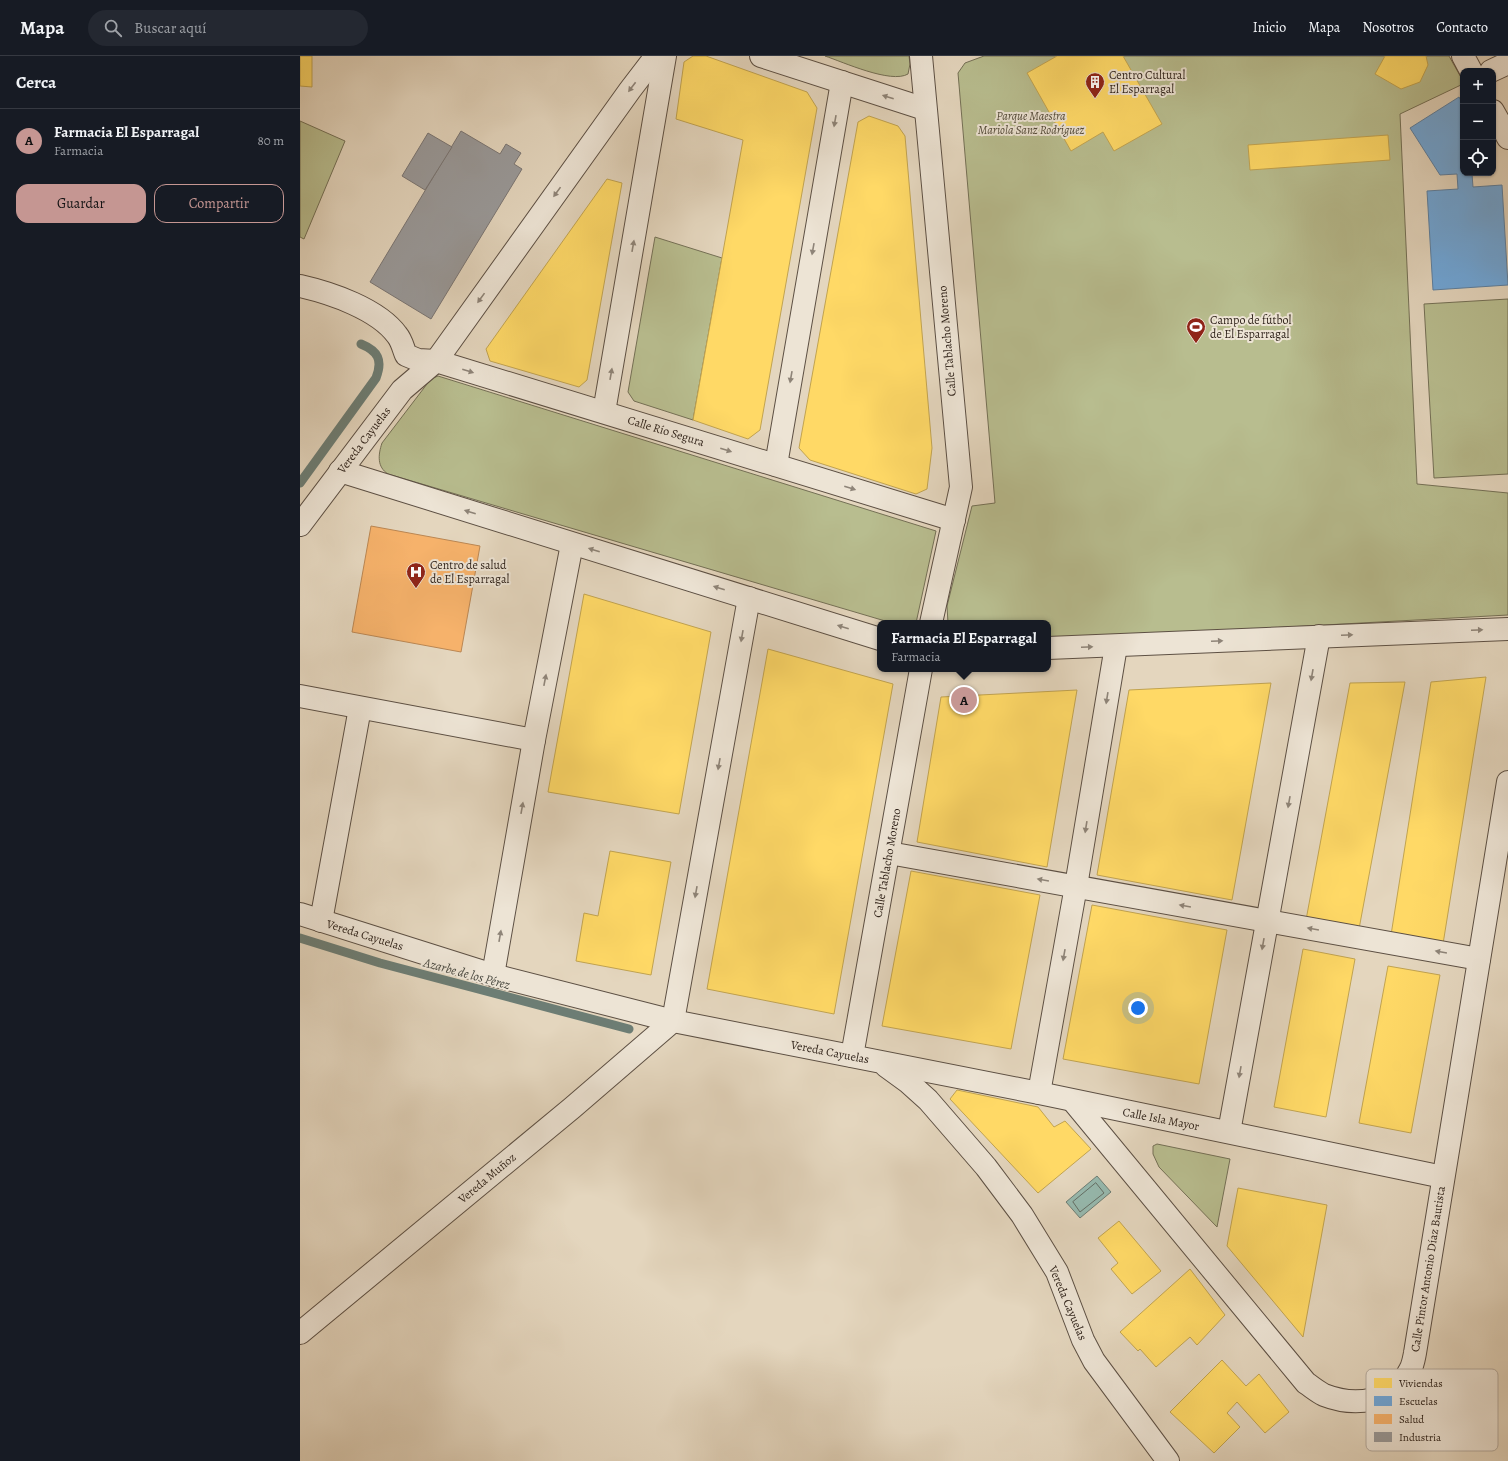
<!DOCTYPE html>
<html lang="es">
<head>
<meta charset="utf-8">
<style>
  :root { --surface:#171b24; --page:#242831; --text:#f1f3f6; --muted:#9ea1a6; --line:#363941; --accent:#c59692 }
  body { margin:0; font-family:Alegreya,serif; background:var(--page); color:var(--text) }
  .controls { position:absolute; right:12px; top:12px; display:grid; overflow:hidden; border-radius:8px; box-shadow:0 1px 3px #0004 }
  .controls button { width:36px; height:36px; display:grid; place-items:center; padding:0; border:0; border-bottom:1px solid var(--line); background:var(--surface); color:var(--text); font:20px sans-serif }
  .you { position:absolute; left:838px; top:952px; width:14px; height:14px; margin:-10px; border:3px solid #fff; border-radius:50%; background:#1a73e8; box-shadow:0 0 0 6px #1a73e833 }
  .badge { display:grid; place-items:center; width:26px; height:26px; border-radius:50%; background:var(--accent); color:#111; font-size:13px; font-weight:700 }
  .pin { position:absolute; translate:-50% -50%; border:2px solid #fff; box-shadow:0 1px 4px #0006 }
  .popup { position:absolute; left:577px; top:564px; width:174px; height:52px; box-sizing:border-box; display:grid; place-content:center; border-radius:8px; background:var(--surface); filter:drop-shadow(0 1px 3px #0005); font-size:13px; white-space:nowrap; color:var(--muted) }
  .popup b { font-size:15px; color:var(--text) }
  .popup::after { content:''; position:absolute; left:50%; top:100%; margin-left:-8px; border:8px solid transparent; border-top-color:var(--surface) }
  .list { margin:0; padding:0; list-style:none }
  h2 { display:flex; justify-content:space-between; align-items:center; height:52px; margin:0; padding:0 16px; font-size:17px }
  h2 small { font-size:13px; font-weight:400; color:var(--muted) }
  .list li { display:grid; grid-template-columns:26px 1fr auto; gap:12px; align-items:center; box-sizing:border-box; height:64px; padding:0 16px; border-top:1px solid var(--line) }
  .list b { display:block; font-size:15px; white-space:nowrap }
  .list p { margin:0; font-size:13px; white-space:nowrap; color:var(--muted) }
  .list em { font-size:13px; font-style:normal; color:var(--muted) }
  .actions { display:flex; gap:8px; padding:12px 16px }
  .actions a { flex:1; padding:9px 0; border:1px solid var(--accent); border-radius:12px; text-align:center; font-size:14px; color:var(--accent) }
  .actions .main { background:var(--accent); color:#111 }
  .icon { flex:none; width:22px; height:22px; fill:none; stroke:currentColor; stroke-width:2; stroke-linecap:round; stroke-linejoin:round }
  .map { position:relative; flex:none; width:1208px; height:1405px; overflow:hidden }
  header { display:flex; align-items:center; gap:24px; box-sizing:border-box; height:56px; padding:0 20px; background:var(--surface); border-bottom:1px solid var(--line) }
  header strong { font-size:19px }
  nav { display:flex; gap:22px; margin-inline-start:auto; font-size:14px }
  .search { width:280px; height:36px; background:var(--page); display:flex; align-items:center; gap:10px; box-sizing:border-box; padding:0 14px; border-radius:22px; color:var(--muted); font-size:15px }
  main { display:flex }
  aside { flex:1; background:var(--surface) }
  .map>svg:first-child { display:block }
</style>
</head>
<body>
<header>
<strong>Mapa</strong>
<div class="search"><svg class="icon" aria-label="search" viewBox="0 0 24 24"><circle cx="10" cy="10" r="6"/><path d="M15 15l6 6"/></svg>Buscar aquí</div>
<nav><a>Inicio</a><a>Mapa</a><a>Nosotros</a><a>Contacto</a></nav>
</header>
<main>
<aside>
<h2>Cerca<small></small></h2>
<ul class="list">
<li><span class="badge">A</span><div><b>Farmacia El Esparragal</b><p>Farmacia</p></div><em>80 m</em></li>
</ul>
<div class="actions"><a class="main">Guardar</a><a>Compartir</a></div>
</aside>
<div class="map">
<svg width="1208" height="1405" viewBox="0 0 1208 1405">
  <rect width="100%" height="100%" fill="#e4d6be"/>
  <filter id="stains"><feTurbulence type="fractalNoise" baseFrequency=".005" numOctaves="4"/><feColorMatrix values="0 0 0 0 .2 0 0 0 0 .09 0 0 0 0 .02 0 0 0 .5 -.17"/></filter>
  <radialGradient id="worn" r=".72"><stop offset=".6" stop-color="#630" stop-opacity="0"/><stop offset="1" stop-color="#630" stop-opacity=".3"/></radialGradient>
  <g fill="#b8bd8f" stroke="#747056">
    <path d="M525,0H609L610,8L608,18C591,28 543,6 525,0Z"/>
    <path d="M684,0H1149L1163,25V28L1100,58L1117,428L1208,437V559L748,584V567H648L647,550L672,450L695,447L658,17L665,7Z"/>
    <path d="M0,65L45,85L4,183L0,181Z"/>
    <path d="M355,181L422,202L393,364L334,345L328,336Z"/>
    <path d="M1208,243V418L1134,422L1124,248Z"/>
    <path d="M138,320L636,475L616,567H592L88,418C77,411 78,399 82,387L127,328L131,323Z"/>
    <path d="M857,1088L930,1103L917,1171L859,1111L853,1098V1090Z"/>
  </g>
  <path fill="#96b9ae" stroke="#6d7d74" d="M797,1120L811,1136L780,1162L766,1146Z"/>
  <g fill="#ffd966" stroke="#c1a350">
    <path d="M0,0H12V31L0,30Z"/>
    <path d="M393,0H406L507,36L517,52L460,374L448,383L393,364L443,84L376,63L384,6Z"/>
    <path d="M757,0H823L862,68L814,95L803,76L771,95L727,17Z"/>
    <path d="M1085,0H1126L1128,9L1120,26L1101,33L1075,18Z"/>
    <path d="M569,60L598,70L605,80L632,392L627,433L616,438L510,404L499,392L558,66Z"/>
    <path d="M1088,79L1090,104L950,114L948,89Z"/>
    <path d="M307,123L322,127L287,324L279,331L190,305L186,293Z"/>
    <path d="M284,538L411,576L379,758L248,736Z"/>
    <path d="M468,593L593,628L534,958L407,933Z"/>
    <path d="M1186,621L1143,888L1091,879L1131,626Z"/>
    <path d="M1105,626L1059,873L1006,864L1050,627Z"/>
    <path d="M971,627L932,844L797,819L829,634Z"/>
    <path d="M777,634L747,811L617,786L641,641Z"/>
    <path d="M310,795L371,806L351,919L276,905L284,857L298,860Z"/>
    <path d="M611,815L740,839L711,993L582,970Z"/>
    <path d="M792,849L927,874L899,1028L763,1003Z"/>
    <path d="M1003,893L1055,903L1026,1061L974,1051Z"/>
    <path d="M1088,910L1140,919L1111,1077L1059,1067Z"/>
    <path d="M657,1034L738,1051L754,1071L765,1065L791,1093L738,1137L650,1043Z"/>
    <path d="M938,1132L1027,1149L1003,1281L927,1190Z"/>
    <path d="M819,1165L861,1215L832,1238L811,1213L818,1207L798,1182Z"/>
    <path d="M890,1213L925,1259L897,1289L890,1281L856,1311L840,1293L838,1295L820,1276Z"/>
    <path d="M922,1304L946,1330L959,1318L989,1356L965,1377L937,1346L927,1357L940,1371L914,1397L870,1356Z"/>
  </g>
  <path fill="#6fa8dc" stroke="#5c80a2" d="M1159,41L1163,48V117H1174L1172,118L1173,131L1202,129L1208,229L1133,234L1127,135L1158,133L1157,118L1140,119L1110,72Z"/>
  <path fill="#f6b26b" stroke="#bb8753" d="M71,470L180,490L161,596L52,576Z"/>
  <g fill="#999" stroke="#7a7674">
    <path d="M161,75L200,98L206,88L221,97L214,108L222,113L131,263L70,226Z"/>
    <path d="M128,77L152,91L125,134L102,120Z"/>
  </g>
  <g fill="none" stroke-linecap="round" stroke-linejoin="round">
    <path stroke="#636e65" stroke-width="1" d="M796,1127L804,1137L780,1156L773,1146Z"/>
    <g stroke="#6d7d74" stroke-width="9">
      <path d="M0,427L76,322C83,304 78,295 61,288"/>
      <path d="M0,882L80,907L329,973"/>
    </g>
    <g stroke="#5d5044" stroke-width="24">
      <g id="street">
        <path d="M461,0L625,53"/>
        <path d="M621,0L661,431L631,567"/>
        <path d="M1163,0L1171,15"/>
        <path d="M1191,15L1208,7"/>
        <path d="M1193,55L1208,82"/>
        <path d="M0,230C31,237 78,253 97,279C102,285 103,292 106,299L118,304L136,305L654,464"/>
        <path d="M304,356L365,0"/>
        <path d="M476,409L542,26"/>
        <path d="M40,415L580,583"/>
        <path d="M0,469L102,334L136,305L330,34L356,0"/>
        <path d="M748,592L1208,573"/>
        <path d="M0,640L234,684"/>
        <path d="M589,797L1179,903"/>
        <path d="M0,858L193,919L373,965L739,1037L1143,1121"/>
        <path d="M21,865L60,652"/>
        <path d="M193,919L234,684L272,488"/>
        <path d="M552,1000L621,613"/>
        <path d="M586,1010L608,1026L628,1044L686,1111L722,1159L757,1216L783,1284L794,1305L868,1405"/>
        <path d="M739,1037L776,830L816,590"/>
        <path d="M773,1045L1006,1327C1012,1331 1018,1336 1024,1339C1055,1351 1093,1347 1110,1314C1113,1309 1114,1302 1115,1297L1208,726"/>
        <path d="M929,1076L1019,580"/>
        <path d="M0,1277L272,1052L373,965L449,542"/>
      </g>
    </g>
    <use href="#street" stroke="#ede4d5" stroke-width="22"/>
  </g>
  <defs><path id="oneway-solid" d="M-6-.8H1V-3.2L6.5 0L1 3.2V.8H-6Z"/></defs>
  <g fill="#8e8478">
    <use href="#oneway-solid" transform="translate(332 31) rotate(127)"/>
    <use href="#oneway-solid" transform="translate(588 41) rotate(-162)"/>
    <use href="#oneway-solid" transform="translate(535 65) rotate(100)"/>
    <use href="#oneway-solid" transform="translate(257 136) rotate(126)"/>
    <use href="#oneway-solid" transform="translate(333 190) rotate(-80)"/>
    <use href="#oneway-solid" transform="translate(513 193) rotate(100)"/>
    <use href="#oneway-solid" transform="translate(181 242) rotate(126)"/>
    <use href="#oneway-solid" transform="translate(168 315) rotate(17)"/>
    <use href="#oneway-solid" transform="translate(311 318) rotate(-80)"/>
    <use href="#oneway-solid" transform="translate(491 321) rotate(100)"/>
    <use href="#oneway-solid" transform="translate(426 394) rotate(17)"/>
    <use href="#oneway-solid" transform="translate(550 432) rotate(17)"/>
    <use href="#oneway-solid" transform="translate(170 456) rotate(-163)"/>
    <use href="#oneway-solid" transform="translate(294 494) rotate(-163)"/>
    <use href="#oneway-solid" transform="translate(419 532) rotate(-163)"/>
    <use href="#oneway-solid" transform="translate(543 571) rotate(-163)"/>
    <use href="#oneway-solid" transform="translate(1177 574) rotate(-2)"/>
    <use href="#oneway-solid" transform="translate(1047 579) rotate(-2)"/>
    <use href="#oneway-solid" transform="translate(442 580) rotate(100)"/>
    <use href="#oneway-solid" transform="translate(917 585) rotate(-3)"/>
    <use href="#oneway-solid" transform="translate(787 591) rotate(-2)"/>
    <use href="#oneway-solid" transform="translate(1012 619) rotate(100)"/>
    <use href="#oneway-solid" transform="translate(245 624) rotate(-79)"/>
    <use href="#oneway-solid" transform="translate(807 642) rotate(99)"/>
    <use href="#oneway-solid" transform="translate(419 708) rotate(100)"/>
    <use href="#oneway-solid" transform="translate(989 746) rotate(100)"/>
    <use href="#oneway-solid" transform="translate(222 752) rotate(-80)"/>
    <use href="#oneway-solid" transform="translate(786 771) rotate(99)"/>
    <use href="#oneway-solid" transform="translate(743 824) rotate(-170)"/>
    <use href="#oneway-solid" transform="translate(396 836) rotate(100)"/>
    <use href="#oneway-solid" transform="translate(885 850) rotate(-170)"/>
    <use href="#oneway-solid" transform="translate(1013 873) rotate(-170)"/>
    <use href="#oneway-solid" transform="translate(200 880) rotate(-80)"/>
    <use href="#oneway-solid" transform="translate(963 888) rotate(100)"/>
    <use href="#oneway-solid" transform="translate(1141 896) rotate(-170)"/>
    <use href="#oneway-solid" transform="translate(764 899) rotate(100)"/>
    <use href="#oneway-solid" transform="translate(940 1016) rotate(100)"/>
  </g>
  <defs>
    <g id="building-pin" transform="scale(1)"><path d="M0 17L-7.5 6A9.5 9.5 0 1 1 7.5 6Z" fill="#8f2418" stroke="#ede4d5"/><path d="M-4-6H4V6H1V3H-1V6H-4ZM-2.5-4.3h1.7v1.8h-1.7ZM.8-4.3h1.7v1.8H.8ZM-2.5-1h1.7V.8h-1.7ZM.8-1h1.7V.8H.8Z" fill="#fff"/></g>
    <g id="stadium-pin" transform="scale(1)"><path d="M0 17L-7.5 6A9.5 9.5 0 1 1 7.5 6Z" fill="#8f2418" stroke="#ede4d5"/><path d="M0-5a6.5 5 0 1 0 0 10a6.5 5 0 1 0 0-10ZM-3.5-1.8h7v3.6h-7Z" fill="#fff"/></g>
    <g id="hospital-pin" transform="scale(1)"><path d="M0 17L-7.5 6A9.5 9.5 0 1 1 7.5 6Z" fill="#8f2418" stroke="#ede4d5"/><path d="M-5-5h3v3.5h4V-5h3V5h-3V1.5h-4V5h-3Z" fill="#fff"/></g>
  </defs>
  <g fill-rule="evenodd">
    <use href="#building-pin" x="795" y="26"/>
    <use href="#stadium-pin" x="896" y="271"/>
    <use href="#hospital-pin" x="116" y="516"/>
  </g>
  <g text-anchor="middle" stroke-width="4" stroke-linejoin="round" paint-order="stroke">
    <g font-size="12" fill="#30241c" stroke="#ede4d5" text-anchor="start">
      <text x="809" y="23">Centro Cultural<tspan x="809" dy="14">El Esparragal</tspan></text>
      <text x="910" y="268">Campo de fútbol<tspan x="910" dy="14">de El Esparragal</tspan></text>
      <text x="130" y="513">Centro de salud<tspan x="130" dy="14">de El Esparragal</tspan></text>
    </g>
    <g font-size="12" font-style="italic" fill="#524a39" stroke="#ede4d5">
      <text x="731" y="64">Parque Maestra<tspan x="731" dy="14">Mariola Sanz Rodríguez</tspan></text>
    </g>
    <g font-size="12" fill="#30241c" stroke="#ede4d5">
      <text transform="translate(647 285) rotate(-95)" y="4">Calle Tablacho Moreno</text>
      <text transform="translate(366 375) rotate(17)" y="4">Calle Río Segura</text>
      <text transform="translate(64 384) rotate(-53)" y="4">Vereda Cayuelas</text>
      <text transform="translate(587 807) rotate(-80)" y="4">Calle Tablacho Moreno</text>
      <text transform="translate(65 879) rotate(17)" y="4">Vereda Cayuelas</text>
      <text transform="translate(530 996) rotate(11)" y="4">Vereda Cayuelas</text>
      <text transform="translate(861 1063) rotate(11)" y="4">Calle Isla Mayor</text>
      <text transform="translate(187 1122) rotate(-40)" y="4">Vereda Muñoz</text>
      <text transform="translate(1128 1213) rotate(-81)" y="4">Calle Pintor Antonio Díaz Bautista</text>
      <text transform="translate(768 1247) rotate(67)" y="4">Vereda Cayuelas</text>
    </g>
    <g font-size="13" font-style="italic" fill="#4a4940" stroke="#ede4d5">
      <text transform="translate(167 917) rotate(15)" y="5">Azarbe de los Pérez</text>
    </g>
  </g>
  <rect x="1066" y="1313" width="132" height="82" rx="6" fill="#ede4d5" stroke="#b4aa9e" stroke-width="1"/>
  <rect x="1074" y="1322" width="18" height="10" fill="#ffd966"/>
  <rect x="1074" y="1340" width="18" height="10" fill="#6fa8dc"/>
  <rect x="1074" y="1358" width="18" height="10" fill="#f6b26b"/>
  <rect x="1074" y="1376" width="18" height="10" fill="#999"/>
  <g font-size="11" fill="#30241c">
    <text x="1099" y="1331">Viviendas</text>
    <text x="1099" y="1349">Escuelas</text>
    <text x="1099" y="1367">Salud</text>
    <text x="1099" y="1385">Industria</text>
  </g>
  <rect width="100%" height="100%" filter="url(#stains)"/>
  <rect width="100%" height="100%" fill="url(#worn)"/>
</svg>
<div class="controls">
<button>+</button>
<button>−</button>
<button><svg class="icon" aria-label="locate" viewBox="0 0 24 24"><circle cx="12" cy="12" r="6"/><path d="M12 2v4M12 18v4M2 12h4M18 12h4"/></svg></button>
</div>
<div class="you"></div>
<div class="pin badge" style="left:664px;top:644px">A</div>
<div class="popup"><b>Farmacia El Esparragal</b>Farmacia</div>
</div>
</main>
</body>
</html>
